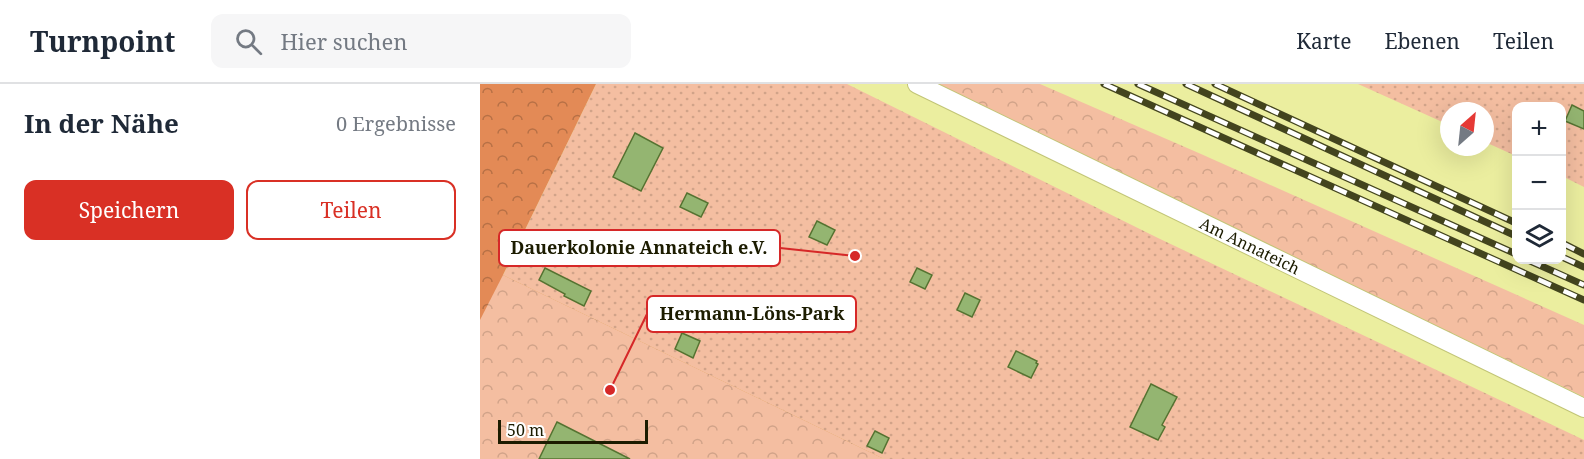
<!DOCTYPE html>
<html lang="de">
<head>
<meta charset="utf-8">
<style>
  :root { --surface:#fff; --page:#f6f6f7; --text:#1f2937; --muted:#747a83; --line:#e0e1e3; --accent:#d93025 }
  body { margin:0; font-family:"Noto Serif",serif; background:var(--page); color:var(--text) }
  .controls { position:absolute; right:18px; top:18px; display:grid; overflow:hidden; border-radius:12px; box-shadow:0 6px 24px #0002 }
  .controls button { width:54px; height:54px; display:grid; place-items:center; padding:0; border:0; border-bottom:2px solid var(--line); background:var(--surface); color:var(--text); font:30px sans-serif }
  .compass { position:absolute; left:960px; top:18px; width:54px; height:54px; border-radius:50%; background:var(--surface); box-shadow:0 6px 24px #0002; rotate:27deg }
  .scale { position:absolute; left:18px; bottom:15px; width:150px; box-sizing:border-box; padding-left:6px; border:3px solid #1c1c00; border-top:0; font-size:16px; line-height:21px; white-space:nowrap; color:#1c1c00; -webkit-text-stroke:4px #fff; paint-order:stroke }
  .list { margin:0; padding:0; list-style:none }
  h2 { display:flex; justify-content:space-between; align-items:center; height:78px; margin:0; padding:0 24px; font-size:26px }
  h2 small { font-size:20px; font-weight:400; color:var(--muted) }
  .actions { display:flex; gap:12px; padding:18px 24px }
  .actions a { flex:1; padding:14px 0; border:2px solid var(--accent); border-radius:12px; text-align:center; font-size:21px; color:var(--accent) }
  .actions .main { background:var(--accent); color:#fff }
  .icon { flex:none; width:33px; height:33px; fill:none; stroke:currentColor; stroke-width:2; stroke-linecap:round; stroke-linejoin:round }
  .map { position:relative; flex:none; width:1104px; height:375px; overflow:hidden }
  header { display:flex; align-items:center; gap:36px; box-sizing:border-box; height:84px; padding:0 30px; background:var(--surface); border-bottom:2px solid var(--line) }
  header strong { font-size:28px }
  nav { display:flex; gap:33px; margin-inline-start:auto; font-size:21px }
  .search { width:420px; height:54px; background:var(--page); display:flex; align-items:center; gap:15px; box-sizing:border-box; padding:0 21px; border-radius:12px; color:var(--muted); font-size:22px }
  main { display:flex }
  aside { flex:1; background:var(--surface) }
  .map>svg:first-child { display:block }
</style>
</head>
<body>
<header>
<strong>Turnpoint</strong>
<div class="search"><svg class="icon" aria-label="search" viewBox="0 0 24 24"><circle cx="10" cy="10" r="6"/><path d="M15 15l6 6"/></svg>Hier suchen</div>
<nav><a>Karte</a><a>Ebenen</a><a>Teilen</a></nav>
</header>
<main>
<aside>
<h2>In der Nähe<small>0 Ergebnisse</small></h2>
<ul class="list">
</ul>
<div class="actions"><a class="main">Speichern</a><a>Teilen</a></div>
</aside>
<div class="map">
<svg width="1104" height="375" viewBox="0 0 1104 375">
  <defs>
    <pattern id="grass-dots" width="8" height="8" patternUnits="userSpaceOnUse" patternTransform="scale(1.5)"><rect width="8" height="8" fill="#f4bea1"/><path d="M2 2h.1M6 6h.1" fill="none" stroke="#d1a389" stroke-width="1.8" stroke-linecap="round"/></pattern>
    <pattern id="forest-crowns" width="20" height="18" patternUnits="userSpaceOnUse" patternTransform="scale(1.5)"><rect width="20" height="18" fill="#e38a56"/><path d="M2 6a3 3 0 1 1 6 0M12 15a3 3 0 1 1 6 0" fill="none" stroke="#b77045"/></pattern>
    <pattern id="park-crowns" width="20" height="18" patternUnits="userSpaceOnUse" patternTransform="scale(1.5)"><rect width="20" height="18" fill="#f4bea1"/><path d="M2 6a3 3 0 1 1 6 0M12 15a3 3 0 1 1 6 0" fill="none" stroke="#d1a389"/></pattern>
  </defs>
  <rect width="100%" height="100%" fill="#ebee9f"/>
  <g fill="url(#grass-dots)">
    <path d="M116,0H367L678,154L1104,356V375H404L23,191Z"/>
    <path d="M878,0H1104V103L1082,92V22H1036V72L1005,58V27H969V41Z"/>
  </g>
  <path fill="url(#forest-crowns)" d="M0,0H116L23,191L404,375L0,246Z"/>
  <g fill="url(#park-crowns)">
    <path d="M455,0H560L721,70L1104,241V313Z"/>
    <path d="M23,191L404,375H0V236Z"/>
  </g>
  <g fill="#94b571" stroke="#557331" stroke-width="1.5">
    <path d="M1092,21L1104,27V45L1085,37Z"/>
    <path d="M155,49L183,64L161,107L133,93Z"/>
    <path d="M207,109L228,119L221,133L200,123Z"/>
    <path d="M337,137L355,146L347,161L329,153Z"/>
    <path d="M65,184L111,207L104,222L84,212L85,210L59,196Z"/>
    <path d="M437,184L452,191L445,205L430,198Z"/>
    <path d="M485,209L500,216L492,233L477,226Z"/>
    <path d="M202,249L220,257L213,274L195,265Z"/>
    <path d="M536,267L557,277L556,279L558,280L551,294L528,283Z"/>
    <path d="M671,300L697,313L682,341L685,343L678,356L650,343Z"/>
    <path d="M77,338L150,375H59Z"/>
    <path d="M395,347L409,354L402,369L387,362Z"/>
  </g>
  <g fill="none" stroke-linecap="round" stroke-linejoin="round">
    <g stroke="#c2c577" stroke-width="20">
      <g id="street">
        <path id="s1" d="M437,0L1104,324"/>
      </g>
    </g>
    <use href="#street" stroke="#fff" stroke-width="18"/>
    <g stroke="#43441e" stroke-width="7">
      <g id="rail">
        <path d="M624,0L1104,216"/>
        <path d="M658,0L1036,170"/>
        <path d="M706,0L1036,152"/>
        <path d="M735,0L1036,139"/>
        <path d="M1082,159L1104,170"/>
        <path d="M1082,173L1104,183"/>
        <path d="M1048,176L1104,201"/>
      </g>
    </g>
    <use href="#rail" stroke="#fff" stroke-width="4.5" stroke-dasharray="14" stroke-linecap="butt"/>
  </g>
  <g text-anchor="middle" stroke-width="4.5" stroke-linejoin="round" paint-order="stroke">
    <g font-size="16" fill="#1c1c00" stroke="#fff">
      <text dy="6" stroke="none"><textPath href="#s1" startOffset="370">Am Annateich</textPath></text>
    </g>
  </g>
  <path fill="none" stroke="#d62828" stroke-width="2" d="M375 172L300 164M130 306L167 230"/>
  <g fill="#d62828" stroke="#fff" stroke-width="2">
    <circle cx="375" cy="172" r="6"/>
    <circle cx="130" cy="306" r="6"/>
  </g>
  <g fill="#fff" stroke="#d62828" stroke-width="2">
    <rect x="19" y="146" width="281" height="36" rx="6"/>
    <rect x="167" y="212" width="209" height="36" rx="6"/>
  </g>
  <g font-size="18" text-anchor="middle" font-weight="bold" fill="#1c1c00">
    <text x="159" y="170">Dauerkolonie Annateich e.V.</text>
    <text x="272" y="236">Hermann-Löns-Park</text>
  </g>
</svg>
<div class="controls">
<button>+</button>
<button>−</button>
<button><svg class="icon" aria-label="layers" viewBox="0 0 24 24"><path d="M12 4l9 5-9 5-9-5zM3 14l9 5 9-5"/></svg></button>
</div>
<svg class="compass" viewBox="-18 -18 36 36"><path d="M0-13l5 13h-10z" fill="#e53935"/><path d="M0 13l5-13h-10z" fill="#747a83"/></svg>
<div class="scale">50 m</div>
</div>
</main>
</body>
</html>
